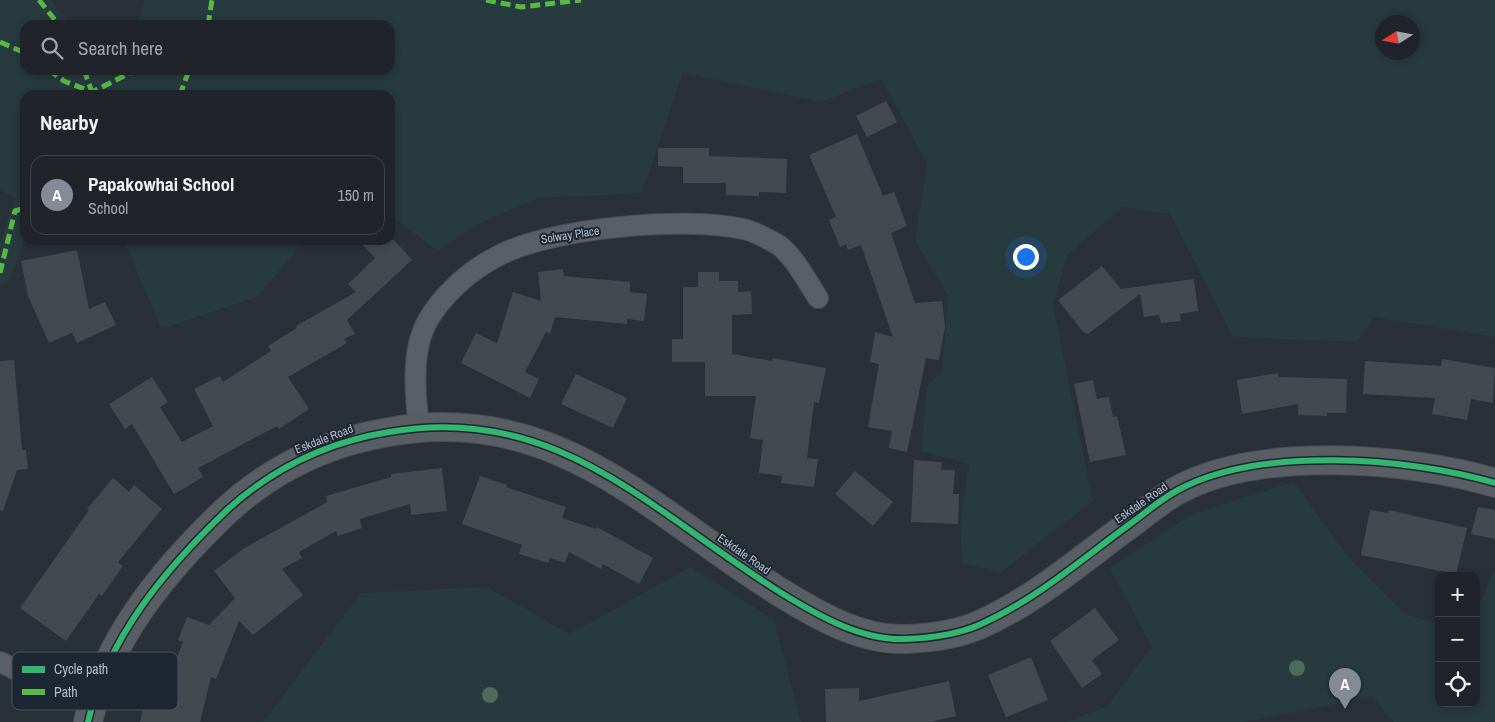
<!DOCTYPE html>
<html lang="en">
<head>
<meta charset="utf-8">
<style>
  :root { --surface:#20242a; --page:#282c32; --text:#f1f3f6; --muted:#a2a4a8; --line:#3d4147; --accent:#848b96 }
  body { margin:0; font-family:"Archivo Narrow",sans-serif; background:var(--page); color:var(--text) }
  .controls { position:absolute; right:15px; bottom:15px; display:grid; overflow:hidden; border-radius:10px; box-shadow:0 2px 8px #0003 }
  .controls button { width:45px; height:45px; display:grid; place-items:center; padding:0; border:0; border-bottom:1px solid var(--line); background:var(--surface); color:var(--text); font:25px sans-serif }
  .compass { position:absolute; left:1375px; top:15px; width:45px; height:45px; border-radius:50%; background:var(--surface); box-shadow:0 2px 8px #0003; rotate:259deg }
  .you { position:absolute; left:1025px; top:256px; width:18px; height:18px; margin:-12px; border:4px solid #fff; border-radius:50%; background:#1a73e8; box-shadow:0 0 0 8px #1a73e833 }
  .badge { display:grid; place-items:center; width:32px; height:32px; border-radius:50%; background:var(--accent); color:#fff; font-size:16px; font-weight:700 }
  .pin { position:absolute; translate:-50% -41px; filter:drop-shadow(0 1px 2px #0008) }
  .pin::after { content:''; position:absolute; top:26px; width:18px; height:15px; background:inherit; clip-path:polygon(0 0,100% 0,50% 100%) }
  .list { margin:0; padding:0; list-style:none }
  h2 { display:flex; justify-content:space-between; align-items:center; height:65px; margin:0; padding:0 20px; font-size:21px }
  h2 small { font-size:16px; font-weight:400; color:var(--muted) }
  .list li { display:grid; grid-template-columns:32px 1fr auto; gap:15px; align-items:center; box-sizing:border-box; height:80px; margin:0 10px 10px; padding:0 10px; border:1px solid var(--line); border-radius:15px }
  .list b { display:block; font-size:19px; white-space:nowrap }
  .list p { margin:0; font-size:16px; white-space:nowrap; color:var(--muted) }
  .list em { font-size:16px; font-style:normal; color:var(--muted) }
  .icon { flex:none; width:28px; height:28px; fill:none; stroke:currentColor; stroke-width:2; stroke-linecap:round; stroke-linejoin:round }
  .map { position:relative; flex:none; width:1495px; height:722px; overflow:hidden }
  .search { position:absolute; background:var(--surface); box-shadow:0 2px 8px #0003; left:20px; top:20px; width:375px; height:55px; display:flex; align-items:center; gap:12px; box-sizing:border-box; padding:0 18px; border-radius:15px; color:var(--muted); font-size:19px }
  .panel { position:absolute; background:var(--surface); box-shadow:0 2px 8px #0003; left:20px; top:90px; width:375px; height:155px; border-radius:15px }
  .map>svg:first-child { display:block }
</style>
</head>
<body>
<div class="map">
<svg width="1495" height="722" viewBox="0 0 1495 722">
  <rect width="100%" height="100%" fill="#2a3038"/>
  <g fill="#273a3e" fill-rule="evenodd">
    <path d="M0,0H51L71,25H25V70H390V25H136L145,0H1495V337L1374,317L1357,342L1233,337L1170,214L1123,207L1068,254L1053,304L1093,501L1001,572L962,564L960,524L969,464L921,451L927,386L942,371L948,296L915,241L927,163L881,79L821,102L683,73L642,193L538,198L480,223L438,251L390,215V95H25V238L10,280L0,287V243L15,197L0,190ZM1412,22V52H1382V22Z"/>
    <path d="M124,240H305L257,297L161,329Z"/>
    <path d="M1294,482L1350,559L1405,614L1439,624V703H1476V612L1495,569V722H1393L1373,697L1243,722H1065L1106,707L1152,647L1109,568L1194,513Z"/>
    <path d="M691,567L774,620L801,722H263L361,593L487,587L569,634Z"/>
  </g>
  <g fill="#444950">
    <path d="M886,101L897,122L867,137L856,116Z"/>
    <path d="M857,134L883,196L894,192L907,226L891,233L915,303L942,301L945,327L939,360L926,358L907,452L889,448L892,431L868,427L879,364L870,362L875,332L893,337L861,245L848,250L846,244L840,247L829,220L836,217L809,155Z"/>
    <path d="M658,148H709V156L787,159L786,193L759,192V196L726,195V183H683V167L658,166Z"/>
    <path d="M358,240H394L412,260L347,320L355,334L344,339L347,343L288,377L309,409L279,429L277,426L198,468L203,477L174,494L132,424L125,429L109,404L152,377L168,402L160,407L182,442L213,426L194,389L220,376L223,382L271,351L268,346L297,328L296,326L356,292L348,284L375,258Z"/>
    <path d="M77,250L89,309L105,302L116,325L77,343L72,333L49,343L28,296L21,261Z"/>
    <path d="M1102,266L1121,289L1194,279L1198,311L1180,314L1181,321L1161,323L1159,315L1144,317L1140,294L1088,334L1083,332L1058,300Z"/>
    <path d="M563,269L564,276L630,282V292L647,294L644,321L627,319V324L555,317L550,334L546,332L525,372L539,379L530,398L461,363L476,333L497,343L513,292L541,301L538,272Z"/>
    <path d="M698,272H719V281H738V292L751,291L752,314L732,315V354L772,361L773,358L826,368L819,403L814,402L807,458L818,459L814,487L781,483L782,476L759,473L763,440L750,438L756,396H705V362H672V339H683V287H698Z"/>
    <path d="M1442,359L1495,368L1493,403L1471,399L1467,420L1432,414L1435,398L1363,394L1365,361L1441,366Z"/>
    <path d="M14,360L22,450H26L28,469L17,470L3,511L0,510V361Z"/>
    <path d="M1278,373L1279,377L1347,379L1346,413H1327V416L1298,415V404L1242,414L1237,380Z"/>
    <path d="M576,374L627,398L613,428L561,404Z"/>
    <path d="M1093,380L1097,399L1109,397L1113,417L1117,416L1126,455L1090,462L1074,384Z"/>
    <path d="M914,460L942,462L941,470H955L953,494H959L958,524L911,522Z"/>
    <path d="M442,468L447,511L411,515L410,504L360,519L362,528L338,536L336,531L299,552L302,558L282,569L303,595L253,635L239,621L216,679L211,677L200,722H140L152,672L170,676L183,642L178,640L187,617L209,625L235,598L214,571L243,549L327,502L326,496L391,477V474Z"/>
    <path d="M855,471L893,502L873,526L835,494Z"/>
    <path d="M480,476L507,485L506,487L566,507L562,518L596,529L597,527L653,558L639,584L603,564L601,569L569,552L565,563L550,558L548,563L519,554L522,545L462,524Z"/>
    <path d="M113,478L129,492L134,485L162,509L118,562L123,566L102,596L99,594L66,641L20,608L89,510L87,509Z"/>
    <path d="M1478,507L1495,510V539L1471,534Z"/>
    <path d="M1370,510L1388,513L1389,510L1467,528L1456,574L1361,555Z"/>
    <path d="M1095,608L1119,640L1092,660L1102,674L1082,688L1050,641Z"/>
    <path d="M1031,657L1048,700L1006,717L988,675Z"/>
    <path d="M949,681L956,716L931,722H826L825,689L859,688V701Z"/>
  </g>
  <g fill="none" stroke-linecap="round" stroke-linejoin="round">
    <g stroke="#484c53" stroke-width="22">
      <g id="street">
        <path d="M419,427C415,395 411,351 427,322C442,295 470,270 498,256C549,228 685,216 743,229C754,231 768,239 777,244C793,254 808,283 818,298"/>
        <path d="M0,662L39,681L92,703"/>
      </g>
    </g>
    <g stroke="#484c53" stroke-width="30">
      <path id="secondary" d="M88,722C107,638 166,568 227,510C273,468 328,442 389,432C557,402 652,513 783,594C819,616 862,641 906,639C930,638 956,635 979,625C1034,601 1082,559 1130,524C1145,513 1161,499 1178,490C1259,446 1408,457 1495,483"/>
    </g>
    <use href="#street" stroke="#5a5e66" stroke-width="20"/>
    <use href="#secondary" stroke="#595d64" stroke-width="28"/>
    <g stroke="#58b947" stroke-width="5" stroke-dasharray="10 5" stroke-linecap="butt">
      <path d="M39,0L59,25"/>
      <path d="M486,0L521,7L581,0"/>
      <path d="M208,25L212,0"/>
      <path d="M0,42L25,53"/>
      <path d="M49,70L64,81L92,92L136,70"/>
      <path d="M84,70L93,95"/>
      <path d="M180,95L189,70"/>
      <path d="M0,273L15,211L25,208"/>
    </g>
    <g stroke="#1d2633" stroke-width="9">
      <path id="cycleway" d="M88,722C107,638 166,568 227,510C273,468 328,442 389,432C557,402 652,513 783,594C819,616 862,641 906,639C930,638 956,635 979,625C1034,601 1082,559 1130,524C1145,513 1161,499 1178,490C1259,446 1408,457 1495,483"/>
    </g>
    <use href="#cycleway" stroke="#33b770" stroke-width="6"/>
  </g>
  <g fill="#4e6a5a">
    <circle cx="1297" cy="668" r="8"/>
    <circle cx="490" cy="695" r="8"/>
  </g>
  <g text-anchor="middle" stroke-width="4" stroke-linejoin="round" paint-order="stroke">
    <g font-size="12" fill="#b4bcc9" stroke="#1d2633">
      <text transform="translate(570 235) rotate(-9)" y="4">Solway Place</text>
      <text transform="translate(324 439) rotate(-21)" y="4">Eskdale Road</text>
      <text transform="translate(1141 503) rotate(-35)" y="4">Eskdale Road</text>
      <text transform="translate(744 554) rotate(35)" y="4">Eskdale Road</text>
    </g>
  </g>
  <rect x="12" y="652" width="166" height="58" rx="8" fill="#1d2633" stroke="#4a5360" stroke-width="1"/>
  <rect x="22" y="666" width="23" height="7" fill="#33b770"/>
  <rect x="22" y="689" width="23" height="6" fill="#58b947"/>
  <g font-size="14" fill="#b4bcc9">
    <text x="54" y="674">Cycle path</text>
    <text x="54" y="697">Path</text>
  </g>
</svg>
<div class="controls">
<button>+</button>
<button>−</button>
<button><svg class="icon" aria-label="locate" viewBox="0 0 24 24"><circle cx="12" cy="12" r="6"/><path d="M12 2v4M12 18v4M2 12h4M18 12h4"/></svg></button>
</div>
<svg class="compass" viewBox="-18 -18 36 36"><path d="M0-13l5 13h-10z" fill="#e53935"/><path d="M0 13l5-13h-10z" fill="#a2a4a8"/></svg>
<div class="you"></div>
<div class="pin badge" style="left:1345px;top:709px">A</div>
<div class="search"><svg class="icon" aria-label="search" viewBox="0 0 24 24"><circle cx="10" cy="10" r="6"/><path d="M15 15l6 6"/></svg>Search here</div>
<section class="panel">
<h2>Nearby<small></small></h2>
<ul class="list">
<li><span class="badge">A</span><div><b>Papakowhai School</b><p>School</p></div><em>150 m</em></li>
</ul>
</section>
</div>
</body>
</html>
